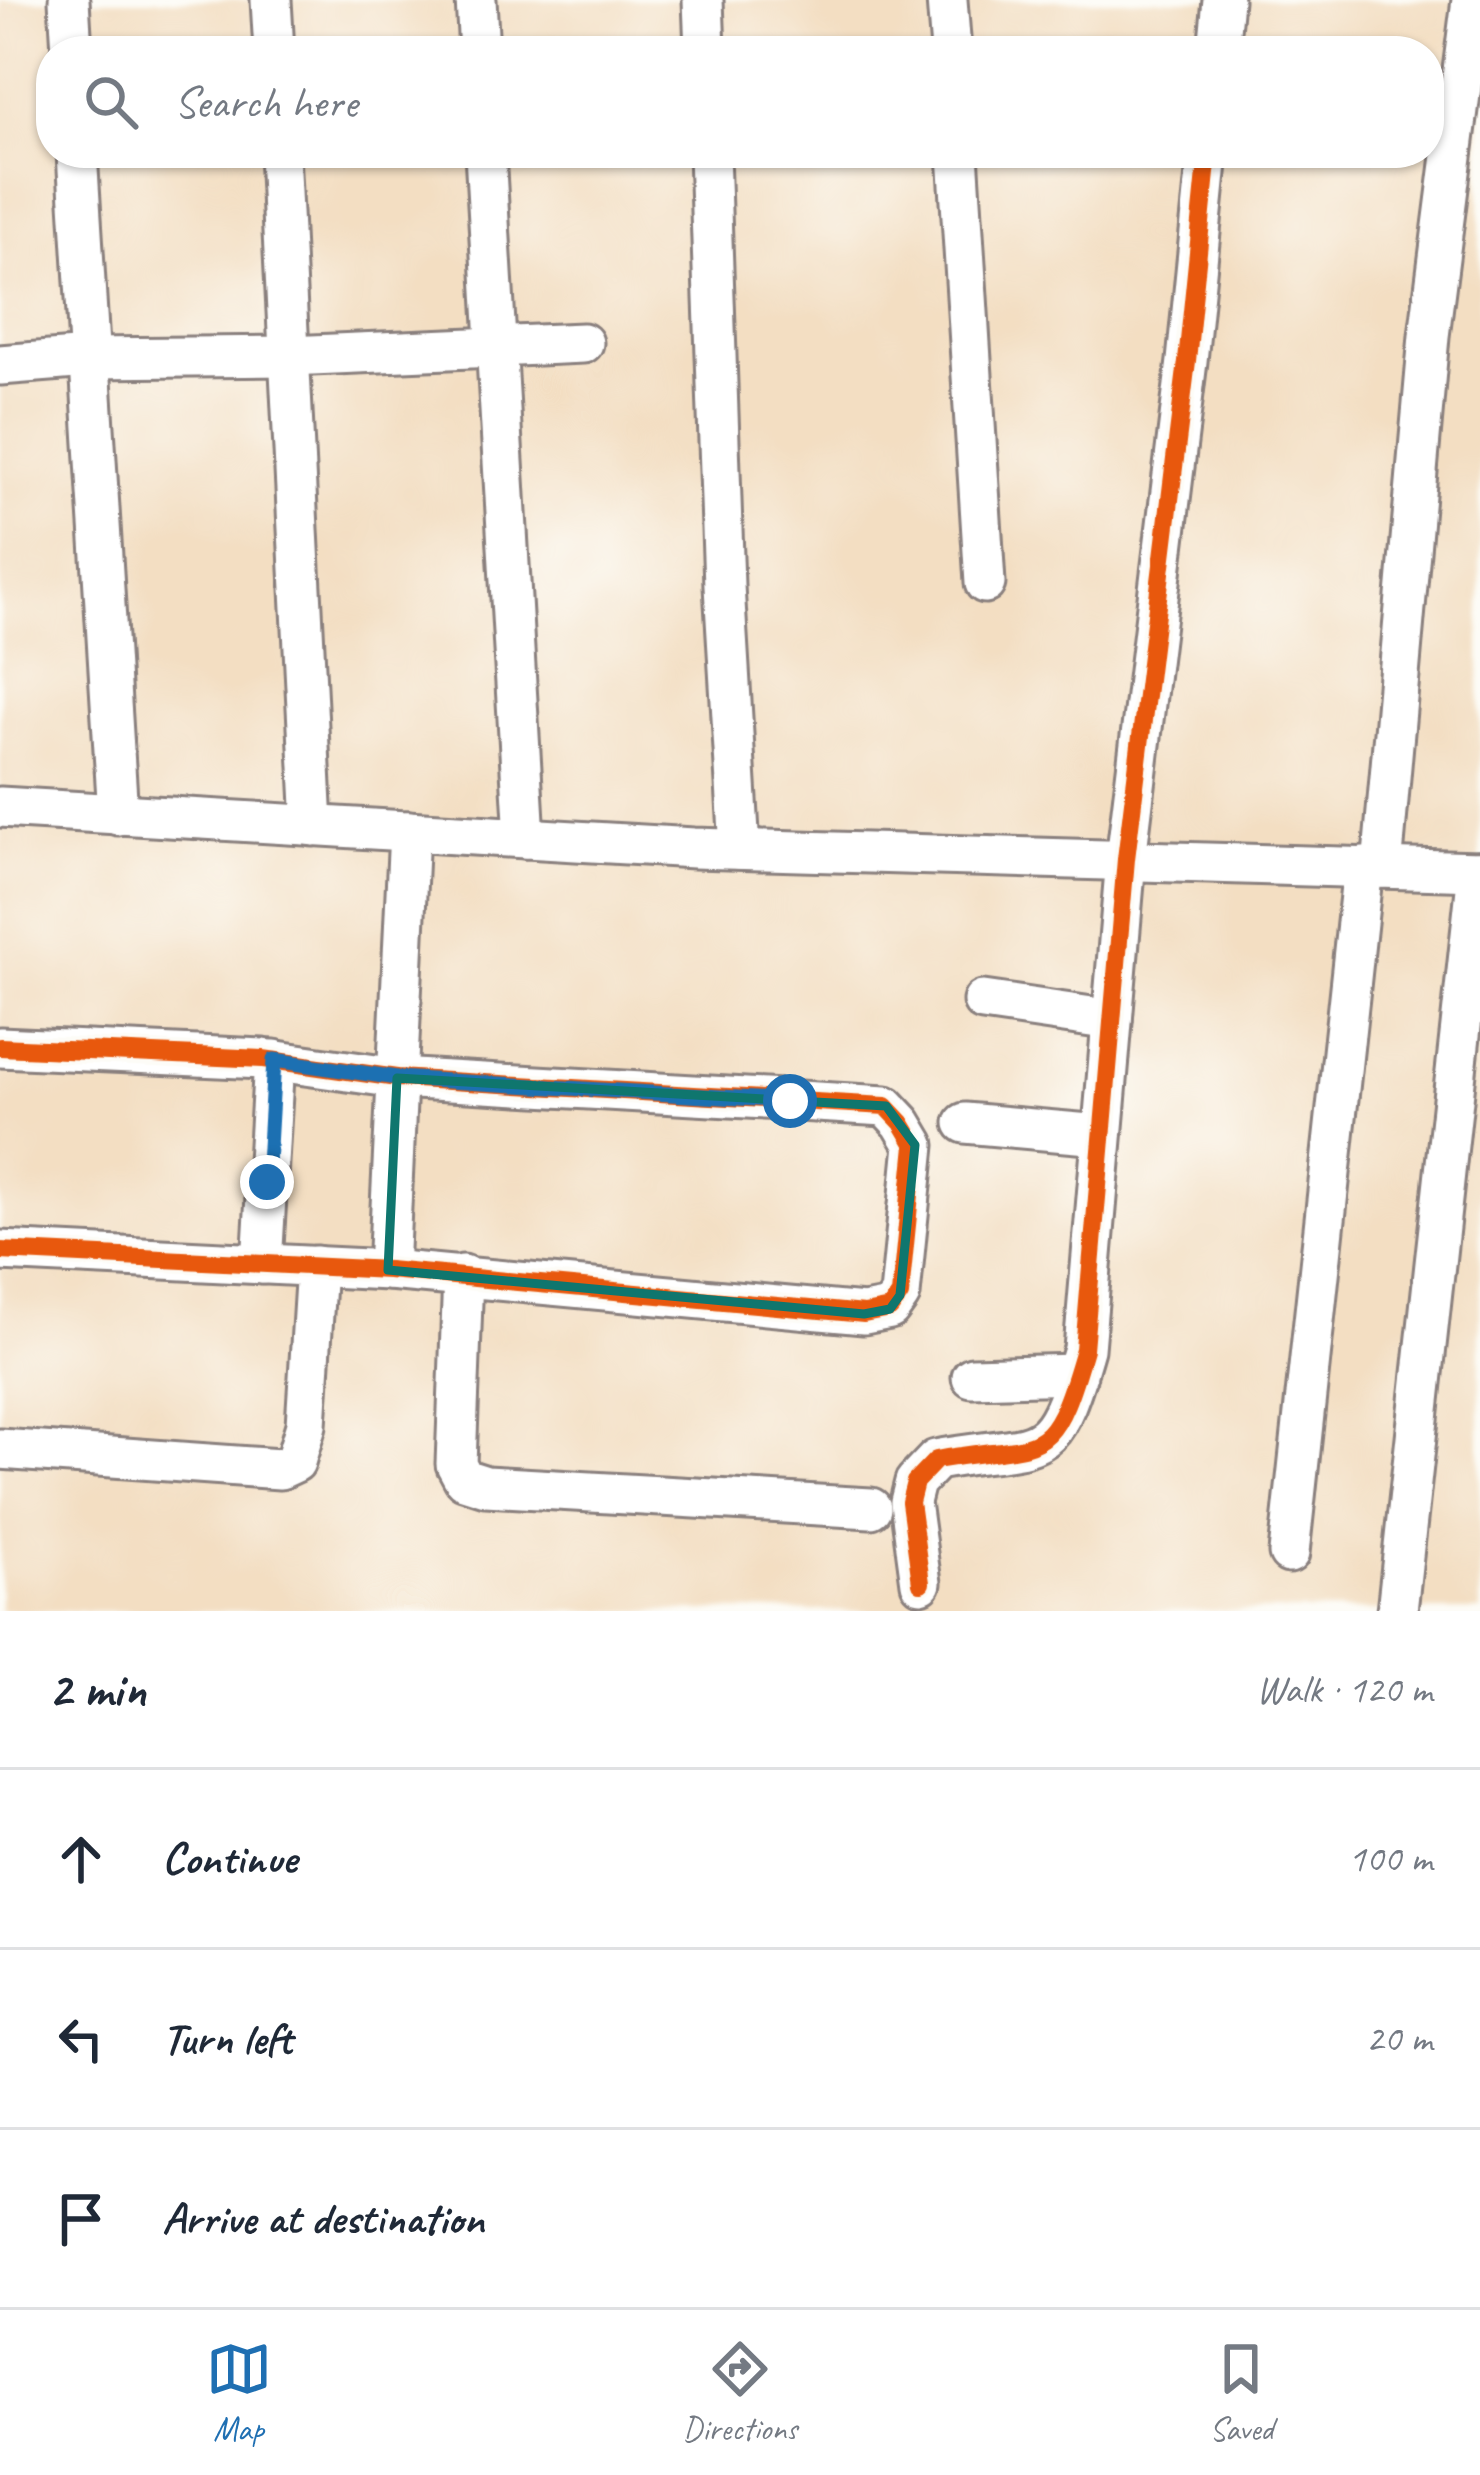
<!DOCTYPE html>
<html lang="en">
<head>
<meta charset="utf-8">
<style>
  :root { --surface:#fff; --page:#f6f6f7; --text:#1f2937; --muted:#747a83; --line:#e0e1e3; --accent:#1f6fb2 }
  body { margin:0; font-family:Caveat,sans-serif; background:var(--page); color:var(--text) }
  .stop { position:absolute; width:36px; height:36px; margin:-27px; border:9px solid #1f6fb2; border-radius:50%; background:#fff }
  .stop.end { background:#1f6fb2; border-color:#fff; box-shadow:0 3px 12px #0008 }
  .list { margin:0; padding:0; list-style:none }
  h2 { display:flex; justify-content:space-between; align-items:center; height:156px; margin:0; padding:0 48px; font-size:51px }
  h2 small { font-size:39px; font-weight:400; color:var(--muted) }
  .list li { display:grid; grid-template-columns:78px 1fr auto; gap:36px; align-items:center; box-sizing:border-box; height:180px; padding:0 48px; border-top:3px solid var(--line) }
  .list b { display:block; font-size:45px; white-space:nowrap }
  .list em { font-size:39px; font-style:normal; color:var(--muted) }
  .icon { flex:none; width:66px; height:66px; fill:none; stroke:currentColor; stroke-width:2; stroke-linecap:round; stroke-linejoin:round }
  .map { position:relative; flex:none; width:1480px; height:1611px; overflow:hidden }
  .search { position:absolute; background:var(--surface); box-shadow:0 3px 9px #0004; left:36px; right:36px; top:36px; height:132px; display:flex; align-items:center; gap:30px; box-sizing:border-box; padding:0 42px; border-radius:48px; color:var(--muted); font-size:45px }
  .sheet { height:696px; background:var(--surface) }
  nav { display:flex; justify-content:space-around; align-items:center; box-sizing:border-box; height:168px; border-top:3px solid var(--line); background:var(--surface); font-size:33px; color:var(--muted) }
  nav a { display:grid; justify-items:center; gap:6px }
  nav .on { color:var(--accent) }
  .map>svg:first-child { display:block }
</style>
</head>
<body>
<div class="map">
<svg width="1480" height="1611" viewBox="0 0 1480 1611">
  <rect width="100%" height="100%" fill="#fdfcf7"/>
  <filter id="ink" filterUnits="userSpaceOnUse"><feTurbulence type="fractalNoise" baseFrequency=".00833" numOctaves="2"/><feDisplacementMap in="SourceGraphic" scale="24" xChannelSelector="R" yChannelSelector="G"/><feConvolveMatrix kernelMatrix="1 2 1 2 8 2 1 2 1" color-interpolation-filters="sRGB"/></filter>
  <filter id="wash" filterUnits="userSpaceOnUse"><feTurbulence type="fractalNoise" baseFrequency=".004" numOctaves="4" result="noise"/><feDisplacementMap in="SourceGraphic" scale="48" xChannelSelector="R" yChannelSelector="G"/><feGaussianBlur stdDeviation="2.7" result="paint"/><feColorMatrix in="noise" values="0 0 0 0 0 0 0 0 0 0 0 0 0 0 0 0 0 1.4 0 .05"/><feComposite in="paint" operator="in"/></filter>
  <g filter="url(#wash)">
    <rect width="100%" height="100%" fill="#f3dec2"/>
  </g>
  <g filter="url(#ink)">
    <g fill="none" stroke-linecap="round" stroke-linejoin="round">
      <g stroke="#8a807e" stroke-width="45">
        <g id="minor">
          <path d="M69,0L72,51"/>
          <path d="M271,0L274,51"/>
          <path d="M476,0L479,51"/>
          <path d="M703,0L705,51"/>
          <path d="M947,0L951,51"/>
          <path d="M1218,51L1223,0"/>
          <path d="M77,153L118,815"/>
          <path d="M279,153L313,826"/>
          <path d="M485,153L525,838"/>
          <path d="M709,153L724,586L740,849"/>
          <path d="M958,153L985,583"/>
          <path d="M0,365L88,358L289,356L583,343"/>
          <path d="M0,807L694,848L1480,871"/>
          <path d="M1382,868L1429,336L1472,0"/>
          <path d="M983,1001L1112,1020"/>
          <path d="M0,1047L263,1059L397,1078L886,1106L902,1123L915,1145L900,1295L890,1309L864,1314L388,1270L0,1251"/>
          <path d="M965,1123L1101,1135"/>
          <path d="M262,1264L274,1060"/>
          <path d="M388,1270L409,831"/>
          <path d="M463,1275L456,1464L464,1479L486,1486L871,1508"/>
          <path d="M972,1377L1077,1374"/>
          <path d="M0,1449L280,1469L295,1462L306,1425L316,1266"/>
          <path d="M1289,1553L1363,867"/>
          <path d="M921,1583L910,1502L915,1482L936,1460C1044,1440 1050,1468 1084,1349L1126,859L1187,361L1208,153"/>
          <path d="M1397,1611L1478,871"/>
        </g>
      </g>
      <use href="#minor" stroke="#fff" stroke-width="39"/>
      <g stroke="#fdfcf7" stroke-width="26">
        <g id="cycleway">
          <path d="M0,1047L263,1059L397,1078L886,1106L902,1123L915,1145L900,1295L890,1309L864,1314L388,1270L0,1251"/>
          <path d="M921,1583L910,1502L915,1482L936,1460C1044,1440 1050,1468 1084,1349L1126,859L1187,361L1208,153"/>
        </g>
      </g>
      <use href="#cycleway" stroke="#e8590c" stroke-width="18"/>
    </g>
  </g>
  <g fill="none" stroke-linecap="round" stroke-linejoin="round" filter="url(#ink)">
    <path stroke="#1f6fb2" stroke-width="15" d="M267,1182L274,1060L397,1078L790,1101"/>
  </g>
  <path fill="none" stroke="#0f766e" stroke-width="9" stroke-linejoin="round" d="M397,1078L886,1106L915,1145L900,1295L890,1309L864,1314L388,1270Z"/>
</svg>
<div class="stop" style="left:790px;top:1101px"></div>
<div class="stop end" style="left:267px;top:1182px"></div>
<div class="search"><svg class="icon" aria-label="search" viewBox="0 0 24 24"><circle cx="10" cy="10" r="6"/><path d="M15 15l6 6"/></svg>Search here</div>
</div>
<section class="sheet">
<h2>2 min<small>Walk · 120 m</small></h2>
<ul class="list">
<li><svg class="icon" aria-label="ahead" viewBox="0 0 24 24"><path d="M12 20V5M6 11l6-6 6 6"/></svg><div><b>Continue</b></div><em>100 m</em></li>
<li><svg class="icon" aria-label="left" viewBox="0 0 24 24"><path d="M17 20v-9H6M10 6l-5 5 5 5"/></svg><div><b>Turn left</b></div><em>20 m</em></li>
<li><svg class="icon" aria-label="arrive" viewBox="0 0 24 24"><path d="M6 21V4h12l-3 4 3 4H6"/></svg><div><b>Arrive at destination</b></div></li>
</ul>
</section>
<nav>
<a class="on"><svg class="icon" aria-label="map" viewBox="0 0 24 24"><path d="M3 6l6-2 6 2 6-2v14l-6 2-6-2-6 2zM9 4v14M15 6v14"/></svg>Map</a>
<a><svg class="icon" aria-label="directions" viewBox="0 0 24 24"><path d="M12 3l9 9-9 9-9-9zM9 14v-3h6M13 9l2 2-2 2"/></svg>Directions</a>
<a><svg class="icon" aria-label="saved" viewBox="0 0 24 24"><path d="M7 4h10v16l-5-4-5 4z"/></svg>Saved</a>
</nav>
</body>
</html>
